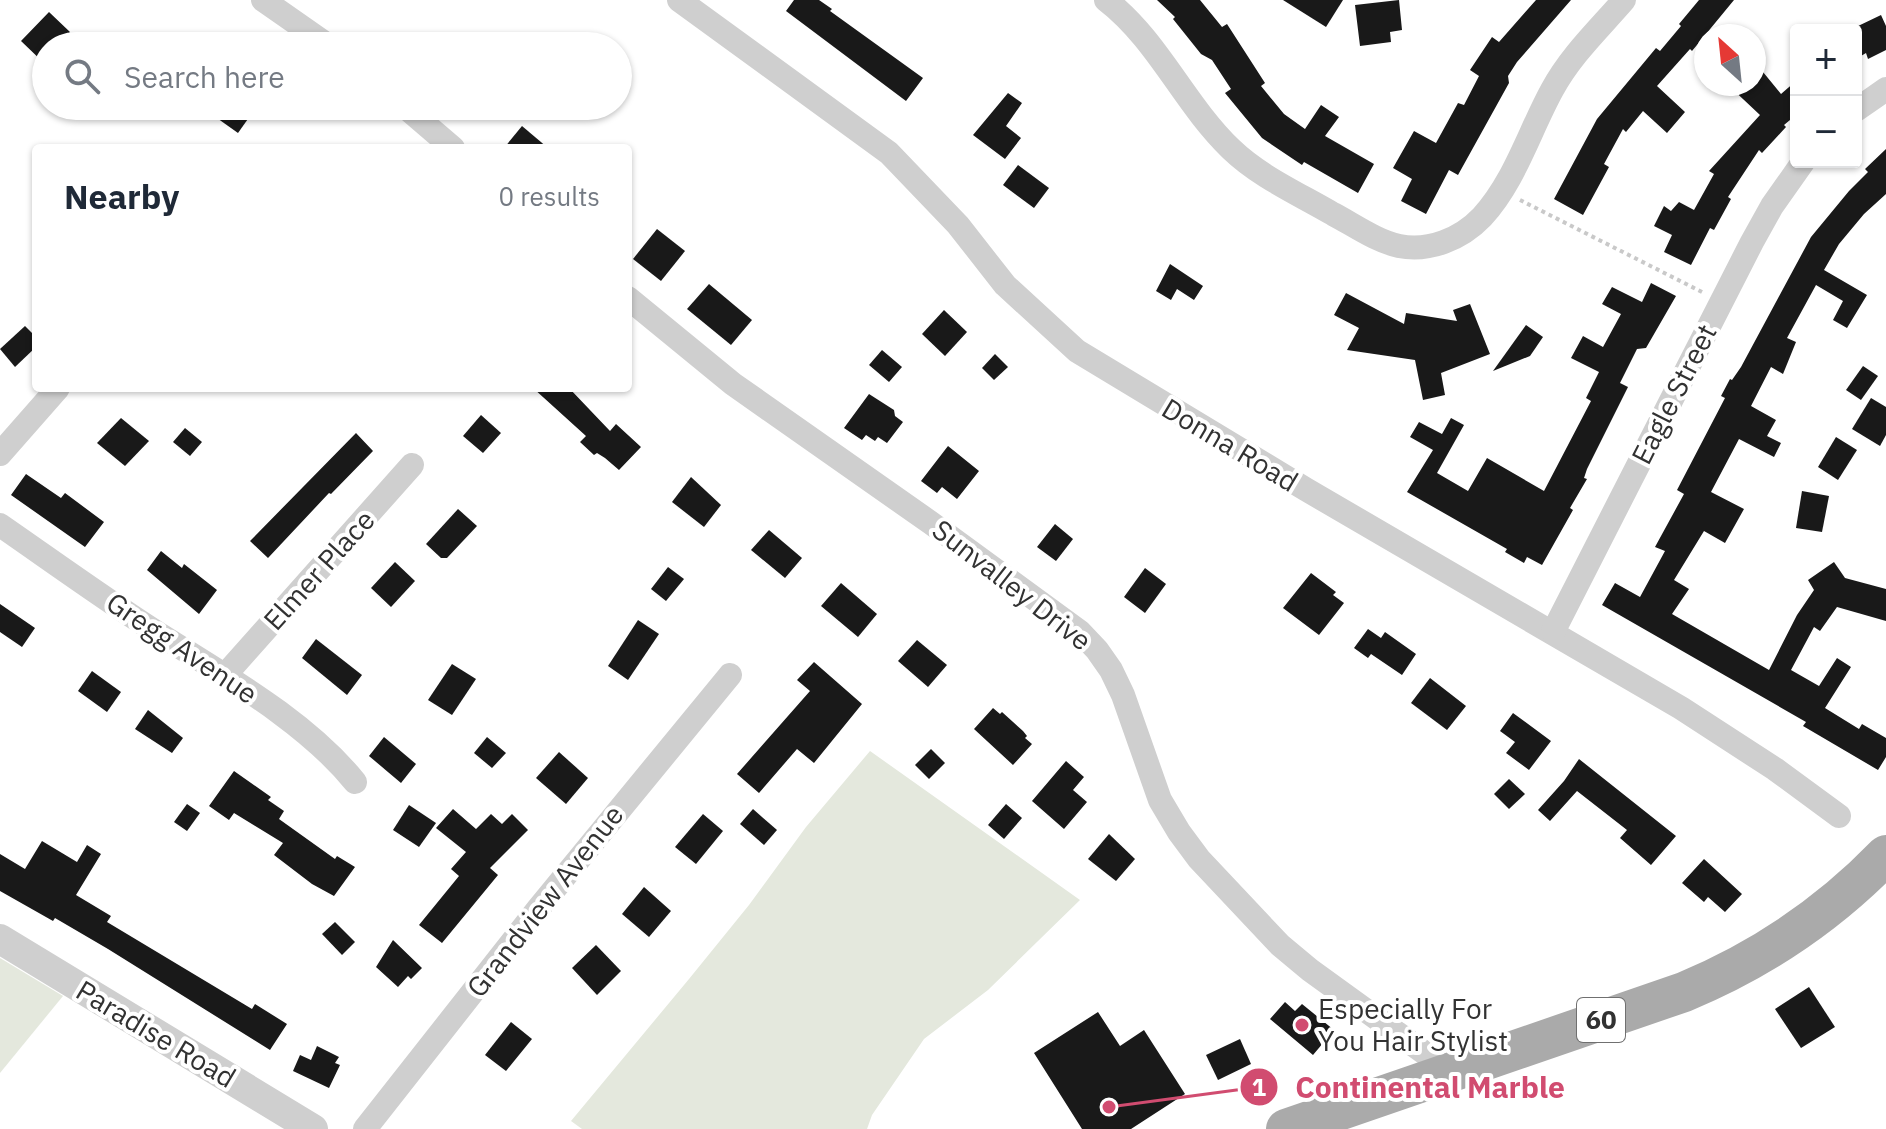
<!DOCTYPE html>
<html lang="en">
<head>
<meta charset="utf-8">
<style>
  :root { --surface:#fff; --page:#f2f2f3; --text:#1f2937; --muted:#747a83; --line:#e0e1e3 }
  body { margin:0; font-family:"IBM Plex Sans",sans-serif; background:var(--page); color:var(--text) }
  .controls { position:absolute; right:24px; top:24px; display:grid; overflow:hidden; border-radius:8px; box-shadow:0 2px 6px #0004 }
  .controls button { width:72px; height:72px; display:grid; place-items:center; padding:0; border:0; border-bottom:2px solid var(--line); background:var(--surface); color:var(--text); font:40px sans-serif }
  .compass { position:absolute; left:1694px; top:24px; width:72px; height:72px; border-radius:50%; background:var(--surface); box-shadow:0 2px 6px #0004; rotate:333deg }
  .list { margin:0; padding:0; list-style:none }
  h2 { display:flex; justify-content:space-between; align-items:center; height:104px; margin:0; padding:0 32px; font-size:34px }
  h2 small { font-size:26px; font-weight:400; color:var(--muted) }
  .icon { flex:none; width:44px; height:44px; fill:none; stroke:currentColor; stroke-width:2; stroke-linecap:round; stroke-linejoin:round }
  .map { position:relative; flex:none; width:1886px; height:1129px; overflow:hidden }
  .search { position:absolute; background:var(--surface); box-shadow:0 2px 6px #0004; left:32px; top:32px; width:600px; height:88px; display:flex; align-items:center; gap:20px; box-sizing:border-box; padding:0 28px; border-radius:44px; color:var(--muted); font-size:30px }
  .panel { position:absolute; background:var(--surface); box-shadow:0 2px 6px #0004; left:32px; top:144px; width:600px; height:248px; border-radius:8px }
  .map>svg:first-child { display:block }
</style>
</head>
<body>
<div class="map">
<svg width="1886" height="1129" viewBox="0 0 1886 1129">
  <rect width="100%" height="100%" fill="#fff"/>
  <g fill="#e4e8dd">
    <path d="M870,751L1080,900L988,990L924,1039L872,1115L867,1129H582L571,1121L689,979L749,905L806,827Z"/>
    <path d="M0,958L63,996L0,1073Z"/>
  </g>
  <g fill="#191919">
    <path d="M794,0H819L832,9L830,11L923,78L906,101L786,11Z"/>
    <path d="M1157,0H1200L1222,27L1227,24L1265,83L1261,86L1284,114L1305,129L1321,105L1339,117L1325,136L1374,164L1358,193L1304,162L1302,165L1262,138L1225,93L1231,89L1212,60L1201,54L1173,19L1175,17Z"/>
    <path d="M1283,0H1343L1326,27Z"/>
    <path d="M1399,0L1402,30L1390,32L1391,42L1360,46L1355,5Z"/>
    <path d="M1536,0H1571L1517,62L1508,76L1509,83L1458,175L1449,170L1426,214L1401,201L1412,179L1393,168L1414,131L1436,143L1458,103L1464,105L1479,76L1470,70L1492,37L1499,42Z"/>
    <path d="M1699,0H1734L1692,51L1690,49L1657,86L1685,112L1667,133L1643,111L1626,132L1623,129L1604,164L1609,167L1583,215L1554,199L1597,119L1656,48L1660,51L1681,26L1679,24Z"/>
    <path d="M49,12L70,32L57,46H46V65L21,41Z"/>
    <path d="M1881,15L1886,26V50L1868,59L1866,53L1856,59V27Z"/>
    <path d="M1754,61L1781,94L1796,81V115L1784,125L1786,127L1762,153L1759,150L1728,197L1731,199L1714,230L1710,228L1691,265L1664,252L1672,235L1654,226L1664,206L1671,211L1679,202L1694,210L1714,174L1709,171L1760,115L1727,84H1754Z"/>
    <path d="M1008,93L1022,103L1006,126L1021,138L1005,159L973,135Z"/>
    <path d="M200,106H257L238,133Z"/>
    <path d="M522,126L548,148H504Z"/>
    <path d="M1886,149V194L1864,214L1839,244L1824,270L1867,295L1847,328L1833,320L1843,301L1816,285L1787,338L1796,342L1783,374L1771,367L1751,406L1776,420L1767,436L1781,443L1774,457L1739,439L1711,492L1744,509L1725,543L1704,531L1674,580L1689,589L1672,614L1769,670L1797,615L1814,590L1808,580L1834,562L1845,578L1886,589V621L1837,607L1820,631L1814,627L1791,670L1819,686L1837,658L1851,667L1825,708L1859,729L1862,724L1886,738V757L1878,770L1803,726L1806,722L1602,605L1615,583L1640,597L1665,551L1655,547L1684,494L1677,490L1725,398L1721,396L1730,379L1732,380L1741,367L1811,237L1849,191L1868,172L1865,169Z"/>
    <path d="M1018,165L1049,188L1034,208L1003,185Z"/>
    <path d="M657,229L685,251L661,281L633,259Z"/>
    <path d="M1170,264L1203,286L1194,300L1177,289L1171,300L1156,291Z"/>
    <path d="M1651,283L1676,296L1646,348L1637,349L1620,383L1628,387L1587,469L1584,478L1587,479L1570,508L1573,510L1542,565L1527,557L1524,563L1505,552L1507,549L1407,492L1433,450L1410,437L1419,422L1442,434L1451,418L1464,425L1437,473L1468,491L1487,458L1544,491L1591,401L1586,398L1599,372L1571,358L1583,336L1603,347L1621,314L1602,304L1612,287L1642,302Z"/>
    <path d="M709,284L752,320L731,345L687,309Z"/>
    <path d="M1346,293L1404,324L1406,313L1457,321L1453,310L1470,304L1490,354L1441,373L1445,395L1423,400L1415,360L1347,350L1359,328L1334,315Z"/>
    <path d="M944,310L967,332L945,356L922,334Z"/>
    <path d="M1526,325L1543,337L1530,356L1493,371Z"/>
    <path d="M25,326L36,337V347L15,367L0,349Z"/>
    <path d="M882,350L902,367L889,382L869,365Z"/>
    <path d="M995,354L1008,367L994,380L982,368Z"/>
    <path d="M1863,366L1878,376L1861,400L1846,390Z"/>
    <path d="M533,388H569L610,431L616,424L641,447L619,470L605,458L597,453L594,455L580,442L586,436Z"/>
    <path d="M869,394L894,410L895,416L903,422L887,443L878,437L875,441L866,435L862,440L844,428Z"/>
    <path d="M1871,398L1886,407V435L1880,446L1852,429Z"/>
    <path d="M481,415L501,433L483,453L463,436Z"/>
    <path d="M121,418L149,441L125,466L97,443Z"/>
    <path d="M185,428L202,442L190,456L173,442Z"/>
    <path d="M356,433L373,451L331,494L329,493L268,558L250,541Z"/>
    <path d="M1836,437L1857,450L1838,480L1818,467Z"/>
    <path d="M948,446L979,471L957,499L942,487L937,493L921,481Z"/>
    <path d="M26,474L61,498L65,493L104,522L85,547L11,495Z"/>
    <path d="M691,477L721,505L704,527L672,502Z"/>
    <path d="M1802,491L1829,496L1822,532L1796,528Z"/>
    <path d="M458,509L477,526L447,558H441L426,544Z"/>
    <path d="M1055,524L1073,539L1056,561L1037,547Z"/>
    <path d="M769,530L802,558L785,578L751,550Z"/>
    <path d="M161,551L182,568L184,564L217,590L199,614L147,570Z"/>
    <path d="M395,562L415,581L391,607L371,588Z"/>
    <path d="M668,567L684,579L666,601L651,589Z"/>
    <path d="M1145,568L1166,584L1145,613L1124,597Z"/>
    <path d="M1311,573L1336,592L1333,595L1344,603L1319,635L1283,608Z"/>
    <path d="M841,583L877,614L858,637L821,606Z"/>
    <path d="M0,604L35,628L22,647L0,632Z"/>
    <path d="M638,620L659,634L628,680L608,666Z"/>
    <path d="M1368,629L1381,638L1385,632L1416,654L1402,675L1371,654L1368,658L1354,648Z"/>
    <path d="M316,639L362,675L347,695L302,658Z"/>
    <path d="M917,640L947,665L928,687L898,661Z"/>
    <path d="M814,662L862,704L814,763L797,749L759,793L737,774L810,691L797,680Z"/>
    <path d="M452,664L476,679L452,715L428,700Z"/>
    <path d="M92,671L121,692L107,712L78,691Z"/>
    <path d="M1430,678L1466,706L1447,730L1411,703Z"/>
    <path d="M993,708L1000,714L1002,712L1023,731L1027,736L1025,738L1032,744L1013,765L974,729Z"/>
    <path d="M148,710L183,738L172,753L135,729Z"/>
    <path d="M1513,713L1551,741L1529,770L1506,753L1515,742L1500,731Z"/>
    <path d="M384,737L416,764L401,783L369,756Z"/>
    <path d="M487,737L506,753L492,768L474,753Z"/>
    <path d="M931,749L945,763L929,779L915,765Z"/>
    <path d="M559,752L588,778L566,804L536,778Z"/>
    <path d="M1579,759L1676,836L1651,865L1620,838L1627,830L1577,791L1550,821L1538,810L1564,781Z"/>
    <path d="M1066,761L1084,777L1073,790L1087,802L1064,829L1032,801Z"/>
    <path d="M234,771L271,797L268,800L284,811L279,819L335,859L337,856L355,867L334,896L312,884L274,855L283,843L234,813L229,820L209,806Z"/>
    <path d="M1509,779L1525,794L1509,809L1494,794Z"/>
    <path d="M187,804L200,813L187,831L174,822Z"/>
    <path d="M1006,804L1022,818L1004,839L988,825Z"/>
    <path d="M409,805L436,823L419,847L393,830Z"/>
    <path d="M453,809L476,829L491,814L502,824L512,814L528,830L490,868L498,875L442,943L419,925L459,876L451,869L466,852L436,828Z"/>
    <path d="M753,809L777,830L764,845L740,824Z"/>
    <path d="M703,814L723,831L696,864L675,847Z"/>
    <path d="M1109,834L1135,859L1116,881L1088,859Z"/>
    <path d="M42,841L77,862L87,845L101,854L76,895L111,916L107,922L252,1009L255,1004L287,1024L270,1050L108,949L55,918L53,921L0,891V854L25,869Z"/>
    <path d="M1704,859L1742,894L1725,912L1708,897L1704,902L1682,883Z"/>
    <path d="M644,887L671,911L649,937L622,914Z"/>
    <path d="M335,922L355,942L342,955L322,934Z"/>
    <path d="M393,940L422,968L411,979L408,976L398,987L376,967Z"/>
    <path d="M596,945L621,971L597,995L572,968Z"/>
    <path d="M1809,987L1835,1027L1801,1048L1775,1009Z"/>
    <path d="M1285,1002L1295,1011L1302,1004L1334,1030L1313,1055L1270,1019Z"/>
    <path d="M1098,1012L1120,1046L1144,1030L1185,1094L1131,1129H1082L1034,1053Z"/>
    <path d="M511,1022L532,1039L506,1071L485,1055Z"/>
    <path d="M1240,1039L1251,1064L1218,1080L1206,1055Z"/>
    <path d="M317,1046L339,1057L335,1063L340,1065L329,1088L293,1071L300,1055L311,1060Z"/>
  </g>
  <g fill="none" stroke-linecap="round" stroke-linejoin="round">
    <path stroke="#c9c9c9" stroke-width="4" stroke-dasharray="4 4" stroke-linecap="butt" d="M1520,200L1702,292"/>
    <g stroke="#cfcfcf" stroke-width="24">
      <path d="M263,0L329,46"/>
      <path d="M679,0L889,153L958,225L1005,285L1077,351L1307,490L1681,708L1775,769L1839,816"/>
      <path d="M1106,0C1158,40 1184,104 1231,149C1260,177 1299,194 1333,214C1354,225 1376,241 1399,246C1429,252 1461,239 1482,217C1515,181 1529,132 1552,90C1571,55 1599,29 1624,0"/>
      <path d="M404,106L453,148"/>
      <path d="M1856,110L1886,89"/>
      <path d="M628,298L733,384L931,523L1080,632L1097,650L1111,670L1123,695L1160,800L1179,832L1199,859L1280,945L1310,970L1451,1072"/>
      <path d="M0,454L58,388"/>
      <path d="M0,525C52,561 103,598 156,632C223,675 305,720 355,782"/>
      <path d="M1553,632L1752,242L1772,206L1803,162"/>
      <path d="M226,674L412,465"/>
      <path d="M365,1129L538,909L730,675"/>
    </g>
    <path stroke="#cfcfcf" stroke-width="30" d="M0,939L313,1129"/>
    <path stroke="#aaa" stroke-width="40" d="M1286,1129L1684,992C1761,960 1828,915 1886,855"/>
  </g>
  <circle fill="#d14c70" stroke="#fff" stroke-width="3" cx="1302" cy="1025" r="8"/>
  <g text-anchor="middle" stroke-width="8" stroke-linejoin="round" paint-order="stroke">
    <rect fill="#fff" stroke="#707070" stroke-width="2" x="1577" y="998" width="48" height="44" rx="6"/>
    <g font-size="26" font-weight="bold" fill="#323232">
      <text x="1601" y="1029">60</text>
    </g>
    <g font-size="28" fill="#323232" stroke="#fff">
      <text transform="translate(1674 394) rotate(-63)" y="10">Eagle Street</text>
      <text transform="translate(1230 445) rotate(31)" y="10">Donna Road</text>
      <text transform="translate(319 570) rotate(-48)" y="10">Elmer Place</text>
      <text transform="translate(1012 585) rotate(38)" y="10">Sunvalley Drive</text>
      <text transform="translate(182 648) rotate(34)" y="10">Gregg Avenue</text>
      <text transform="translate(545 901) rotate(-52)" y="10">Grandview Avenue</text>
      <text transform="translate(156 1034) rotate(31)" y="10">Paradise Road</text>
    </g>
    <g font-size="28" fill="#323232" stroke="#fff" text-anchor="start">
      <text x="1318" y="1019">Especially For<tspan x="1318" dy="32">You Hair Stylist</tspan></text>
    </g>
  </g>
  <path fill="none" stroke="#d14c70" stroke-width="3" d="M1109 1107L1259 1087"/>
  <g fill="#d14c70" stroke="#fff" stroke-width="3">
    <circle cx="1109" cy="1107" r="8"/>
    <circle cx="1259" cy="1087" r="20"/>
  </g>
  <g font-size="24" text-anchor="middle" font-weight="bold" fill="#fff">
    <text x="1259" y="1096">1</text>
  </g>
  <g font-size="30" text-anchor="middle" font-weight="bold" fill="#d14c70" stroke="#fff" stroke-width="8" stroke-linejoin="round" paint-order="stroke">
    <text x="1430" y="1098">Continental Marble</text>
  </g>
</svg>
<div class="controls">
<button>+</button>
<button>−</button>
</div>
<svg class="compass" viewBox="-18 -18 36 36"><path d="M0-13l5 13h-10z" fill="#e53935"/><path d="M0 13l5-13h-10z" fill="#747a83"/></svg>
<div class="search"><svg class="icon" aria-label="search" viewBox="0 0 24 24"><circle cx="10" cy="10" r="6"/><path d="M15 15l6 6"/></svg>Search here</div>
<section class="panel">
<h2>Nearby<small>0 results</small></h2>
<ul class="list">
</ul>
</section>
</div>
</body>
</html>
